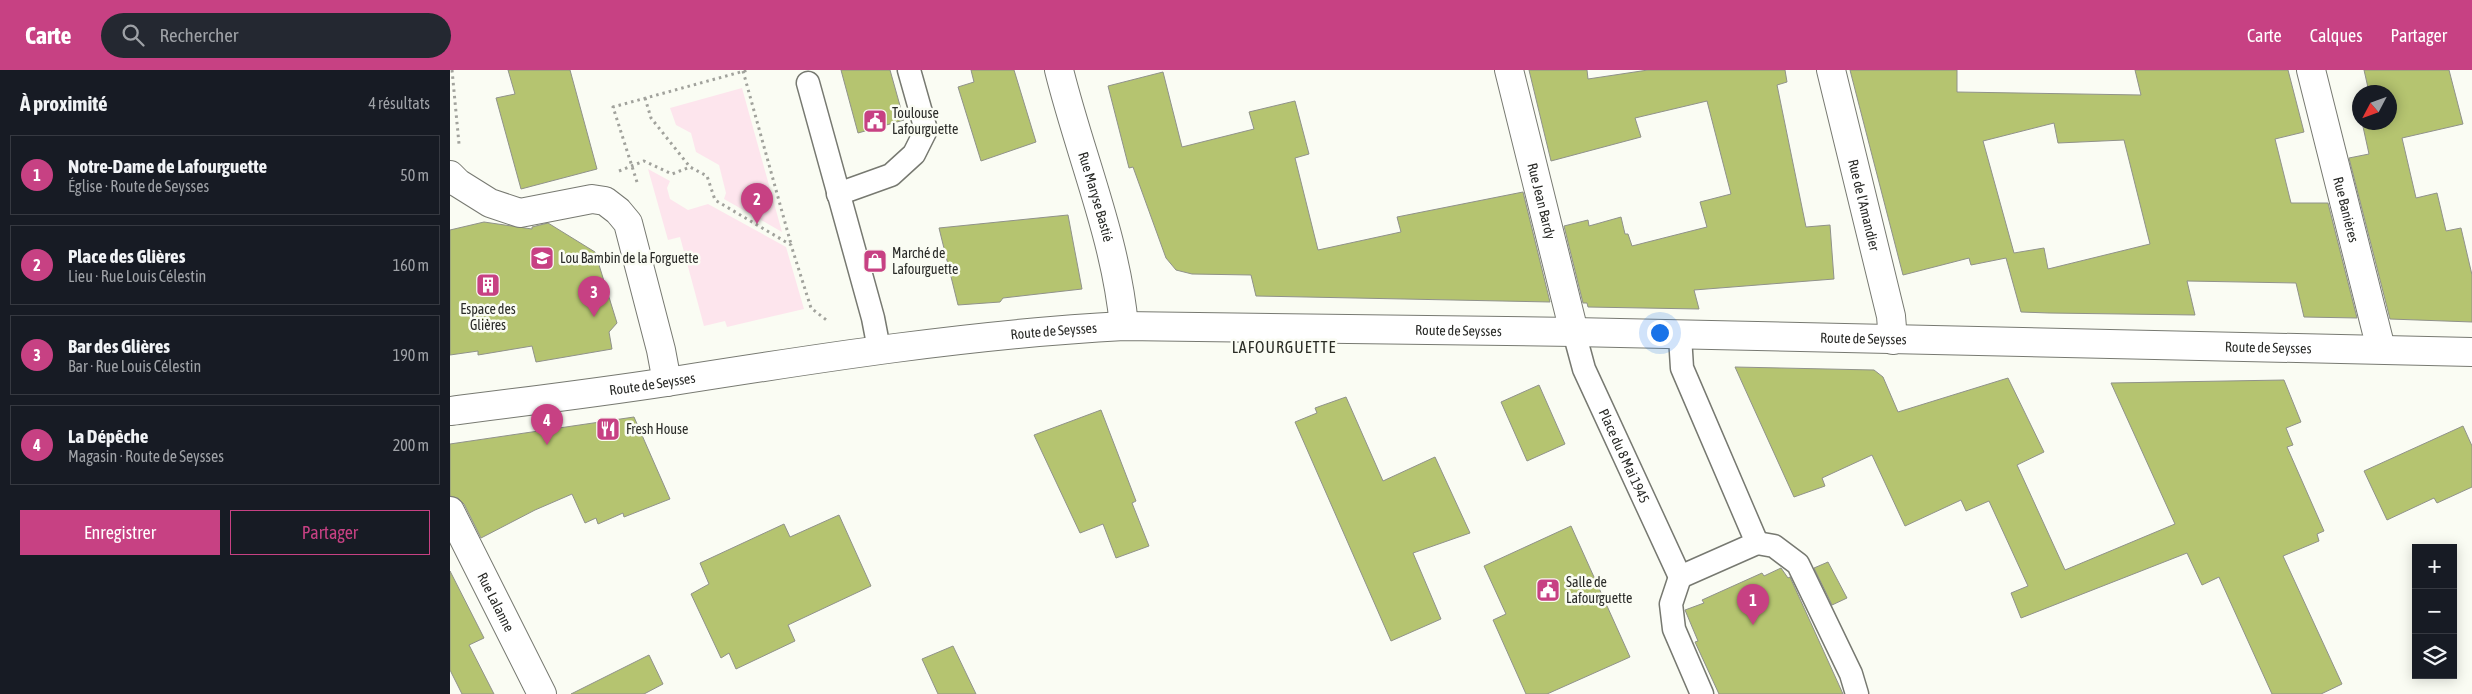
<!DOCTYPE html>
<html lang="fr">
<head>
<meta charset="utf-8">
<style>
  :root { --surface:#171b24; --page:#242831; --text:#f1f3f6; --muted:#9ea1a6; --line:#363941; --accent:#c74183 }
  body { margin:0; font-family:"Asap Condensed",sans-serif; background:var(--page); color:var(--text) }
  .controls { position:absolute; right:15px; bottom:15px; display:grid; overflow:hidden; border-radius:0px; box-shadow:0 2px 12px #0003 }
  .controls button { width:45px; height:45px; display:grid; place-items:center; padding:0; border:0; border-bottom:1px solid var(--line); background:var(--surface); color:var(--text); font:25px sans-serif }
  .compass { position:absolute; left:1902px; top:15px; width:45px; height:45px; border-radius:50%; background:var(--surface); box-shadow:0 2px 12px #0003; rotate:229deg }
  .you { position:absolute; left:1209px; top:262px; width:18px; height:18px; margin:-12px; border:4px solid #fff; border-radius:50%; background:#1a73e8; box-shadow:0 0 0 8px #1a73e833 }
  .badge { display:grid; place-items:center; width:32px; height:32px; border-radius:50%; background:var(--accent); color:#fff; font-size:16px; font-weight:700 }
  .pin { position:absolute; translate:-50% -41px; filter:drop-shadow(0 1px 2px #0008) }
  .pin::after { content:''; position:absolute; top:26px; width:18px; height:15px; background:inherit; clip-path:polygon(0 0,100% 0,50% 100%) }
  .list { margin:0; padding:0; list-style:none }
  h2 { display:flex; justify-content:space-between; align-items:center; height:65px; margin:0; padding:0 20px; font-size:21px }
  h2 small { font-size:16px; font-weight:400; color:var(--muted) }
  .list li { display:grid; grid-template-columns:32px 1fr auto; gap:15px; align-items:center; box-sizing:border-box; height:80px; margin:0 10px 10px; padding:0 10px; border:1px solid var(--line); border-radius:0px }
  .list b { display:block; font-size:19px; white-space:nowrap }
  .list p { margin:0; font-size:16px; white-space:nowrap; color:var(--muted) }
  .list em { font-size:16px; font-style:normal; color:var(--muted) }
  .actions { display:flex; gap:10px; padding:15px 20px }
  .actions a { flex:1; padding:11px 0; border:1px solid var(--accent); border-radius:0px; text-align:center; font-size:18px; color:var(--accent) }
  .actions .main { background:var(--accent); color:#fff }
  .icon { flex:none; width:28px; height:28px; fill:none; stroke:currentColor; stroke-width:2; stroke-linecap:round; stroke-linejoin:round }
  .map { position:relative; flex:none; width:2022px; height:624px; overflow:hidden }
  header { display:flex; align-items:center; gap:30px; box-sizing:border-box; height:70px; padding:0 25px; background:var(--accent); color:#fff }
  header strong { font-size:24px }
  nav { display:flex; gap:28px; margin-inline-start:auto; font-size:18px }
  .search { width:350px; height:45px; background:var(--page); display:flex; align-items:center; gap:12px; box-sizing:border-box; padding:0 18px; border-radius:28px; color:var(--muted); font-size:19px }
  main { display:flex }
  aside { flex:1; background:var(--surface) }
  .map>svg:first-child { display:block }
</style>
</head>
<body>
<header>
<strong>Carte</strong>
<div class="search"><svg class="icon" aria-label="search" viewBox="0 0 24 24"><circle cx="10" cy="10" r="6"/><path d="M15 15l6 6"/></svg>Rechercher</div>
<nav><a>Carte</a><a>Calques</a><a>Partager</a></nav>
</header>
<main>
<aside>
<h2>À proximité<small>4 résultats</small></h2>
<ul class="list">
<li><span class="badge">1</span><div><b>Notre-Dame de Lafourguette</b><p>Église · Route de Seysses</p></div><em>50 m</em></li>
<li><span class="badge">2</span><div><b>Place des Glières</b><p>Lieu · Rue Louis Célestin</p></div><em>160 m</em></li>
<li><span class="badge">3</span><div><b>Bar des Glières</b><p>Bar · Rue Louis Célestin</p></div><em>190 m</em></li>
<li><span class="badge">4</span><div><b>La Dépêche</b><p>Magasin · Route de Seysses</p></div><em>200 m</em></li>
</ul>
<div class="actions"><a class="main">Enregistrer</a><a>Partager</a></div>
</aside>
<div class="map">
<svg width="2022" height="624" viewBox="0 0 2022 624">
  <rect width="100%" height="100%" fill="#fafcf3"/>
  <g fill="#fde5ed">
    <path d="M292,18L332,162L274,129L276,123L269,95L246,82L241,63L226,55L220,38Z"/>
    <path d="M198,99L220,111L217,118L220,129L238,140L258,134L336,177L354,239L277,257L275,251L254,256L230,167L218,170Z"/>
  </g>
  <g fill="#b5c470" stroke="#90928a" fill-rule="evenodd">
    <path d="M58,0H120L147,99L71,119L46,28L65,24Z"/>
    <path d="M391,0H440L454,50L408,63Z"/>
    <path d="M521,0H564L586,72L531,91L508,17L524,12Z"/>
    <path d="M1079,0H1137L1138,9L1198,0H1335L1337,12L1327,15L1356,157L1380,155L1384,209L1244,220L1249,239L1138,237L1137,233H1133L1114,156L1138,150L1139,156L1171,147L1175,164H1178L1182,176L1257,157L1250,132L1281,124L1257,31L1185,48L1191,67L1101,91Z"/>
    <path d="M1400,0H1507V22L1691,25L1685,0H1838L1854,62L1825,69L1841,133H1878L1907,248L1854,247L1846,213L1737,211L1745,245L1599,243L1571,242L1556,188L1521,195L1519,188L1453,205ZM1604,53L1608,73L1674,70L1700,174L1598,199L1594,178L1564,183L1533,71Z"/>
    <path d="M1914,0H1999L2013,54L1952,68L1966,128L1987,123L1996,161L2011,158L2022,205V252L1940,249L1899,88L1919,84L1912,52H1940V22H1919Z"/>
    <path d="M713,2L732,77L804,59L799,42L845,31L859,84L845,88L868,180L951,162L947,147L1073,122L1100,232L806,226L801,205L742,204L726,200L716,188L683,97L679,98L658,16Z"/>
    <path d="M618,145L632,219L553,228L550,232L508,235L489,158Z"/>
    <path d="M34,152L82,159V157L98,153L145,182L167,253L159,262L162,279L86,292L82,276L28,285V281L0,285V160Z"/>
    <path d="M1285,297L1424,300L1433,307L1448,342L1558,308L1594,382L1567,395L1615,500L1725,454L1661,313L1834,310L1851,352L1836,358L1843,375L1837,377L1874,461L1867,464L1869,471L1833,486L1892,614L1871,624H1822L1769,507L1752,515L1737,483L1571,548L1561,523L1578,516L1539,431L1516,441L1511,430L1455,456L1422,385L1372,408L1375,416L1344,427Z"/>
    <path d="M1089,315L1115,374L1077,391L1051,332Z"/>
    <path d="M896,327L933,411L985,387L1020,463L963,483L991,549L941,571L845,352L867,343L865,338Z"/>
    <path d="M651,340L686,431L682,433L699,476L666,488L653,454L630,463L584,365Z"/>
    <path d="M184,347L220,429L174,447L173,443L148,454L146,448L135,453L122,424L85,440L31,468L14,434L8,428L0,426V374Z"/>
    <path d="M2013,356L2022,376V417L1987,433L1984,428L1937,450L1914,401Z"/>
    <path d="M389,445L421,516L338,555L345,571L286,599L279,583L271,588L241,524L259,514L250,493L334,454L340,467Z"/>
    <path d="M1121,456L1180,587L1097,624H1076L1043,550L1056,544L1034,496Z"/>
    <path d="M1378,492L1397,528L1382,535L1364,498Z"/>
    <path d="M1331,498L1338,508L1340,507L1393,624H1269L1245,572L1248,571L1235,540L1254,533L1252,530L1312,503L1314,506Z"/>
    <path d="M0,501L34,568L19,575L44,624H12L0,600Z"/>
    <path d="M503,576L526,624H488L472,589Z"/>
    <path d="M199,585L213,614L194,624H121Z"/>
  </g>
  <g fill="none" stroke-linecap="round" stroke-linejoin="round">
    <g stroke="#777971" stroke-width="25">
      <g id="lane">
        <path d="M358,13L423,248L429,279"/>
        <path d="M388,124L441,105L464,84L476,60L459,0"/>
        <path id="s1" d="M1124,262L1134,299L1230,507L1307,473L1232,298L1230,266"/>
        <path d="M1307,473L1324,476L1348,494L1401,604L1407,624"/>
        <path d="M1230,507L1221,534L1224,559L1252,624"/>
      </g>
    </g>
    <g stroke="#777971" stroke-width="30">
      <g id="street">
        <path id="s2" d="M609,0C630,85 666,168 674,256"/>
        <path id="s3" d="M1059,0L1124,262"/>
        <path id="s4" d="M1381,0L1441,246L1443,270"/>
        <path id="s5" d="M1861,0L1931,279"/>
        <path d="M0,105L8,113L40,133L70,143L142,129L155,131L168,141L178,153L211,280L217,312"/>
        <path id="s6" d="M0,441L92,624"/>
      </g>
    </g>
    <g stroke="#777971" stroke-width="30">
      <g id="secondary">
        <path id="s7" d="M0,341C72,332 145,323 217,312C369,288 521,264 674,256L1124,262L2022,282"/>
      </g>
    </g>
    <g stroke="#a1a29c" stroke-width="3" stroke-dasharray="2.5 4" stroke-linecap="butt">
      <path d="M2,0L9,74"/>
      <path d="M293,1L341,174"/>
      <path d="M195,28L201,48L240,97"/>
      <path d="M169,101L194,91L222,104L240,97L257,106L265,130L341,175L361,238L379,252"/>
      <path d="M187,112L163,37L298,0"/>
    </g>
    <use href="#lane" stroke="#fff" stroke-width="22"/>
    <use href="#street" stroke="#fff" stroke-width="28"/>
    <use href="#secondary" stroke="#fff" stroke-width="28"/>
  </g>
  <defs>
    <g id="civic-square" transform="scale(1.25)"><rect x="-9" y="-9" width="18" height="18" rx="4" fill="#c74183" stroke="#fafcf3"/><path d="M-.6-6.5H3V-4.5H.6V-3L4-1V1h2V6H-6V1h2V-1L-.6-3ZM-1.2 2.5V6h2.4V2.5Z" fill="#fff"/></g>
    <g id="school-square" transform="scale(1.25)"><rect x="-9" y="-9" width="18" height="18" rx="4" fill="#c74183" stroke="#fafcf3"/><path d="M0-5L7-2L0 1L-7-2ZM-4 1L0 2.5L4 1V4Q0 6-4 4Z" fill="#fff"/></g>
    <g id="shop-square" transform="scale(1.25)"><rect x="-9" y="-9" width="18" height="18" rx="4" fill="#c74183" stroke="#fafcf3"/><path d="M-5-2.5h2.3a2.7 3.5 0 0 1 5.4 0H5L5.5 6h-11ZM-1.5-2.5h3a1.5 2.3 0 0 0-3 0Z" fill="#fff"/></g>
    <g id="building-square" transform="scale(1.25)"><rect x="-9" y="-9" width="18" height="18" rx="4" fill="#c74183" stroke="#fafcf3"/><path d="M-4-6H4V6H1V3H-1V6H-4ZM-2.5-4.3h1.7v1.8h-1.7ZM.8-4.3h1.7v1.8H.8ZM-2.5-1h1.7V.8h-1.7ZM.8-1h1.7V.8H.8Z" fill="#fff"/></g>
    <g id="restaurant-square" transform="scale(1.25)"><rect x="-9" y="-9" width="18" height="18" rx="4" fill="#c74183" stroke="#fafcf3"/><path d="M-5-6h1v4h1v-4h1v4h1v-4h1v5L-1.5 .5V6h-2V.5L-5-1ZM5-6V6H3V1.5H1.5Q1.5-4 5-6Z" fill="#fff"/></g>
  </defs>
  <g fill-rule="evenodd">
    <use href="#civic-square" x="425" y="51"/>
    <use href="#school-square" x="92" y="188"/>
    <use href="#shop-square" x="425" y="191"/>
    <use href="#building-square" x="38" y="215"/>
    <use href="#restaurant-square" x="158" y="359"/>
    <use href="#civic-square" x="1098" y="520"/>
  </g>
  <g text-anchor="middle" stroke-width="5" stroke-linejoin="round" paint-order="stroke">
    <g font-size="14" fill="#2a2b28" stroke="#fafcf3" text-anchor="start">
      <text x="442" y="48">Toulouse<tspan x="442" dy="16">Lafourguette</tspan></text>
      <text x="442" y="188">Marché de<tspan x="442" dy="16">Lafourguette</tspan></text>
      <text x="110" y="193">Lou Bambin de la Forguette</text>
      <text x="38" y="244" text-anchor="middle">Espace des<tspan x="38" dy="16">Glières</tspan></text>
      <text x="176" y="364">Fresh House</text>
      <text x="1116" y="517">Salle de<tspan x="1116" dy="16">Lafourguette</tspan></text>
    </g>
    <g font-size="14" fill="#2a2b28" stroke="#fafcf3">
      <text dy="5" stroke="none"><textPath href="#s2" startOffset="132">Rue Maryse Bastié</textPath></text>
      <text dy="5" stroke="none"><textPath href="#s3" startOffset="135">Rue Jean Bardy</textPath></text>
      <text dy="5" stroke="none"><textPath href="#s4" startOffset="139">Rue de l'Amandier</textPath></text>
      <text dy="5" stroke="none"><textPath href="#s5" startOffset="144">Rue Banières</textPath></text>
      <text dy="5" stroke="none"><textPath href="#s7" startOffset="609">Route de Seysses</textPath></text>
      <text dy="5" stroke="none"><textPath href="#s7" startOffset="1014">Route de Seysses</textPath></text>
      <text dy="5" stroke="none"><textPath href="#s7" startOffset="1419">Route de Seysses</textPath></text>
      <text dy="5" stroke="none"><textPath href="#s7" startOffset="1824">Route de Seysses</textPath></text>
      <text dy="5" stroke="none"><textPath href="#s7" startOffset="204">Route de Seysses</textPath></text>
      <text dy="5" stroke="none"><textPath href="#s1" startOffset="134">Place du 8 Mai 1945</textPath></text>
      <text dy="5" stroke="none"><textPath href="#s6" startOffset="102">Rue Lalanne</textPath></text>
    </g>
    <g font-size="16" letter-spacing="1" fill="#2a2c25" stroke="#fafcf3">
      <text x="834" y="283">LAFOURGUETTE</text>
    </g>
  </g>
</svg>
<div class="controls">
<button>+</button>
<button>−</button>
<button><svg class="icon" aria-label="layers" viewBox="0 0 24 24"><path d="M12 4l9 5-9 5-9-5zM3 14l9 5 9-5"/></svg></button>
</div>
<svg class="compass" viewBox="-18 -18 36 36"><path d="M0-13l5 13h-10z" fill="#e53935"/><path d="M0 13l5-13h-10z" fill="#9ea1a6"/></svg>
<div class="you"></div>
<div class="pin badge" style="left:1303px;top:555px">1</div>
<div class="pin badge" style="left:307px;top:154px">2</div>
<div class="pin badge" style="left:144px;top:247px">3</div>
<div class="pin badge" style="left:97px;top:375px">4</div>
</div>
</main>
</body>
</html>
